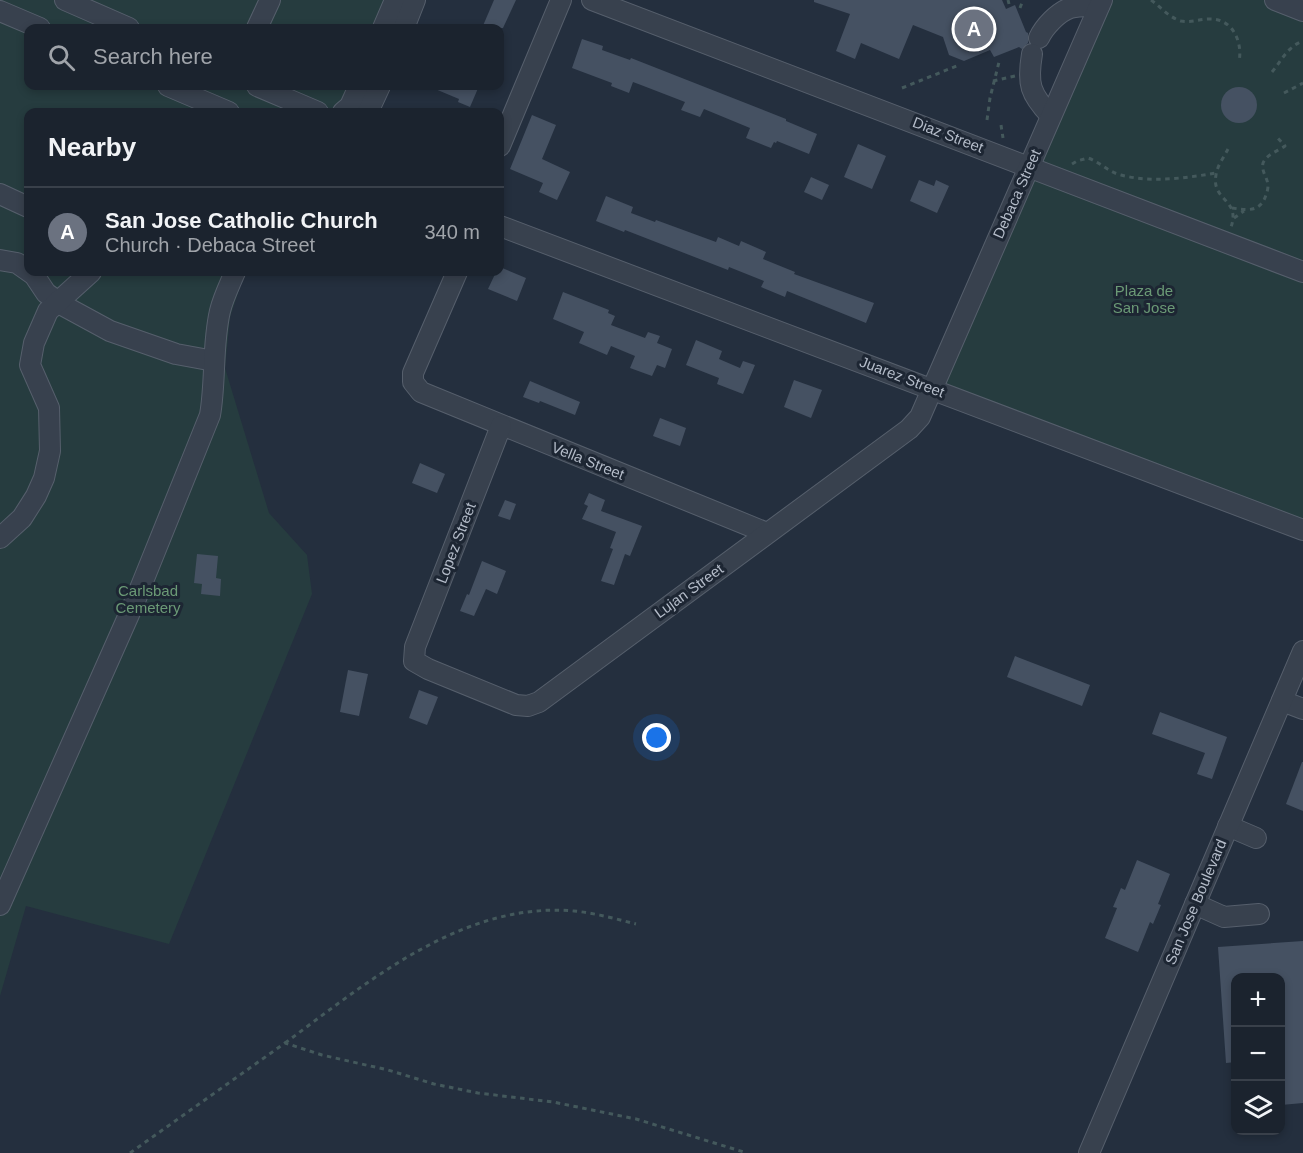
<!DOCTYPE html>
<html lang="en">
<head>
<meta charset="utf-8">
<style>
  :root { --surface:#1b232e; --page:#282f3a; --text:#f1f3f6; --muted:#a0a4aa; --line:#39404a; --accent:#8ab4f8 }
  body { margin:0; font-family:Helvetica,sans-serif; background:var(--page); color:var(--text) }
  .controls { position:absolute; right:18px; bottom:18px; display:grid; overflow:hidden; border-radius:12px; box-shadow:0 3px 9px #0003 }
  .controls button { width:54px; height:54px; display:grid; place-items:center; padding:0; border:0; border-bottom:2px solid var(--line); background:var(--surface); color:var(--text); font:30px sans-serif }
  .you { position:absolute; left:657px; top:738px; width:21px; height:21px; margin:-15px; border:4px solid #fff; border-radius:50%; background:#1a73e8; box-shadow:0 0 0 9px #1a73e833 }
  .badge { display:grid; place-items:center; width:39px; height:39px; border-radius:50%; background:var(--accent); color:#fff; font-size:20px; font-weight:700 }
  .pin { position:absolute; translate:-50% -50%; border:3px solid #fff; box-shadow:0 2px 6px #0006 }
  .list { margin:0; padding:0; list-style:none }
  h2 { display:flex; justify-content:space-between; align-items:center; height:78px; margin:0; padding:0 24px; font-size:26px }
  h2 small { font-size:20px; font-weight:400; color:var(--muted) }
  .list li { display:grid; grid-template-columns:39px 1fr auto; gap:18px; align-items:center; box-sizing:border-box; height:90px; padding:0 24px; border-top:2px solid var(--line) }
  .list b { display:block; font-size:22px; white-space:nowrap }
  .list p { margin:0; font-size:20px; white-space:nowrap; color:var(--muted) }
  .list em { font-size:20px; font-style:normal; color:var(--muted) }
  .icon { flex:none; width:33px; height:33px; fill:none; stroke:currentColor; stroke-width:2; stroke-linecap:round; stroke-linejoin:round }
  .map { position:relative; flex:none; width:1303px; height:1153px; overflow:hidden }
  .search { position:absolute; background:var(--surface); box-shadow:0 3px 9px #0003; left:24px; top:24px; width:480px; height:66px; display:flex; align-items:center; gap:15px; box-sizing:border-box; padding:0 21px; border-radius:12px; color:var(--muted); font-size:22px }
  .panel { position:absolute; background:var(--surface); box-shadow:0 3px 9px #0003; left:24px; top:108px; width:480px; height:168px; border-radius:12px }
  .map>svg:first-child { display:block }
</style>
</head>
<body>
<div class="map">
<svg width="1303" height="1153" viewBox="0 0 1303 1153">
  <rect width="100%" height="100%" fill="#242f3e"/>
  <g fill="#263c3f">
    <path d="M0,0H415L404,28H28V86H380L368,112H28V272H245L230,317L225,368L269,513L307,555L312,594L169,944L26,906L0,996Z"/>
    <path d="M1102,0H1275L1303,11V530L932,389Z"/>
  </g>
  <g fill="#455162">
    <path d="M494,0H516L503,28H482Z"/>
    <path d="M814,0H1002L1006,9L1015,5L1026,32L1028,33V43L1022,49L1019,47L994,57L990,50L964,61L949,55L943,37L913,25L899,59L861,43L855,59L836,51L850,14L814,2Z"/>
    <path d="M582,39L603,46L602,50L630,60L631,58L786,119V121L817,134L809,154L777,141L776,143L774,142L771,148L746,138L750,128L704,109L700,117L681,110L685,102L641,85L633,82L629,93L611,86L612,83L572,68Z"/>
    <path d="M428,86H479L470,107L458,102L459,99Z"/>
    <circle cx="1239" cy="105" r="18"/>
    <path d="M532,115L556,125L542,159L570,172L557,200L539,192L543,183L510,169Z"/>
    <path d="M858,144L886,156L872,189L844,177Z"/>
    <path d="M811,177L829,185L822,200L804,192Z"/>
    <path d="M919,180L934,186L936,180L949,186L937,213L910,201Z"/>
    <path d="M606,196L633,207L631,213L655,222L656,220L716,242L718,237L739,246L741,241L766,252L763,259L795,272L794,274L874,303L866,323L787,291L785,297L761,287L764,281L729,267L728,270L625,230L624,232L596,221Z"/>
    <path d="M500,267L526,278L517,301L488,289L496,272H500Z"/>
    <path d="M563,292L609,310L608,313L615,316L611,325L645,338L648,332L660,336L657,343L672,349L665,368L657,365L652,376L630,368L635,356L611,346L607,355L579,343L584,332L553,319Z"/>
    <path d="M696,340L722,351L719,359L740,368L743,361L755,365L743,394L717,384L719,378L686,365Z"/>
    <path d="M794,380L822,390L811,418L784,407Z"/>
    <path d="M530,381L580,402L575,415L540,401L539,403L523,397Z"/>
    <path d="M660,418L686,428L680,446L653,436Z"/>
    <path d="M420,463L445,474L437,493L412,483Z"/>
    <path d="M589,493L605,500L601,511L642,526L630,556L625,554L614,585L601,581L613,549L610,548L616,532L582,519L588,506L584,504Z"/>
    <path d="M505,500L516,504L510,520L498,516Z"/>
    <path d="M197,554L218,556L216,578L221,579L220,596L201,594L202,584L194,583Z"/>
    <path d="M482,561L506,571L497,594L486,589L474,616L460,611L467,594L469,595Z"/>
    <path d="M1015,656L1090,685L1082,706L1007,677Z"/>
    <path d="M348,670L368,674L359,716L340,712Z"/>
    <path d="M419,690L438,697L427,725L409,718Z"/>
    <path d="M1160,712L1227,737L1212,779L1197,774L1205,753L1152,734Z"/>
    <path d="M1302,762H1303V811L1286,804Z"/>
    <path d="M1137,860L1170,874L1158,904L1161,905L1153,924L1150,922L1138,952L1105,938L1117,908L1113,907L1121,888L1125,890Z"/>
    <path d="M1303,941V1103L1281,1105V978H1236V1062L1226,1063L1218,947Z"/>
  </g>
  <g fill="none" stroke-linecap="round" stroke-linejoin="round">
    <g stroke="#565f6c" stroke-width="22">
      <g id="minor">
        <path d="M65,0L129,28"/>
        <path d="M592,0L1303,272"/>
        <path d="M1275,0L1303,11"/>
        <path d="M0,11L40,28"/>
        <path d="M257,28L270,0"/>
        <path d="M383,28L395,0"/>
        <path d="M404,28L415,0"/>
        <path d="M1039,38C1044,27 1058,12 1070,8C1079,5 1090,6 1099,6"/>
        <path d="M1032,54C1027,84 1030,94 1051,116"/>
        <path d="M168,86L229,112"/>
        <path d="M257,86L318,112"/>
        <path d="M343,112L350,106L359,86"/>
        <path d="M368,112L380,86"/>
        <path d="M500,146L561,0"/>
        <path d="M0,194L28,207"/>
        <path d="M500,226L1303,530"/>
        <path d="M0,260L17,263L34,275L46,293L64,306L110,331L176,354L214,361"/>
        <path d="M457,272L413,373V382L421,392L767,533"/>
        <path d="M501,426L415,647L414,661L428,669L516,705L528,706L539,702L909,429L920,417L1102,0"/>
        <path d="M0,538L22,518L36,496L44,478L50,451L49,408L30,365L34,343L48,311L91,272"/>
        <path d="M1282,701L1303,709"/>
        <path d="M1228,826L1256,838"/>
        <path d="M1195,904L1224,917L1259,914"/>
        <path d="M0,905L135,601L210,415C216,381 212,345 220,311C223,298 230,284 235,272"/>
        <path d="M1089,1153L1303,651"/>
      </g>
    </g>
    <g stroke="#44595c" stroke-width="3" stroke-dasharray="4.5 4.5" stroke-linecap="butt">
      <path d="M1008,0L1009,4"/>
      <path d="M1151,0C1161,7 1168,17 1181,21C1191,23 1199,19 1209,19C1232,18 1243,41 1239,62"/>
      <path d="M1020,8L1023,0"/>
      <path d="M1272,72C1282,60 1287,47 1303,41"/>
      <path d="M993,81L1015,76"/>
      <path d="M902,88L959,65"/>
      <path d="M1284,93L1303,83"/>
      <path d="M987,120L990,98L999,62"/>
      <path d="M1001,125L1003,138"/>
      <path d="M1228,149C1224,157 1217,166 1216,175C1211,201 1241,199 1231,227"/>
      <path d="M1072,164L1077,161L1088,158C1100,162 1108,172 1121,175C1151,183 1186,178 1216,173"/>
      <path d="M1232,208C1247,210 1260,213 1266,195C1267,193 1268,188 1268,186C1268,178 1261,172 1263,163C1267,154 1278,151 1285,146L1276,136"/>
      <path d="M1234,218L1244,211"/>
      <path d="M285,1043C368,982 463,901 574,911C595,913 616,919 636,924"/>
      <path d="M130,1153L285,1043L322,1055L388,1070L434,1084L478,1093L553,1102L636,1119L747,1153"/>
    </g>
    <use href="#minor" stroke="#38414e" stroke-width="20"/>
  </g>
  <g text-anchor="middle" stroke-width="6" stroke-linejoin="round" paint-order="stroke">
    <g font-size="15" fill="#b4bcc9" stroke="#1d2633">
      <text transform="translate(948 135) rotate(21)" y="5">Diaz Street</text>
      <text transform="translate(1017 194) rotate(-66)" y="5">Debaca Street</text>
      <text transform="translate(902 377) rotate(21)" y="5">Juarez Street</text>
      <text transform="translate(588 461) rotate(22)" y="5">Vella Street</text>
      <text transform="translate(456 543) rotate(-69)" y="5">Lopez Street</text>
      <text transform="translate(689 591) rotate(-36)" y="5">Lujan Street</text>
      <text transform="translate(1196 902) rotate(-67)" y="5">San Jose Boulevard</text>
    </g>
    <g font-size="15" fill="#6b9a76" stroke="#1d2633">
      <text x="1144" y="296">Plaza de<tspan x="1144" dy="17">San Jose</tspan></text>
      <text x="148" y="596">Carlsbad<tspan x="148" dy="17">Cemetery</tspan></text>
    </g>
  </g>
</svg>
<div class="controls">
<button>+</button>
<button>−</button>
<button><svg class="icon" aria-label="layers" viewBox="0 0 24 24"><path d="M12 4l9 5-9 5-9-5zM3 14l9 5 9-5"/></svg></button>
</div>
<div class="you"></div>
<div class="pin badge" style="left:974px;top:29px;background:#6b7280">A</div>
<div class="search"><svg class="icon" aria-label="search" viewBox="0 0 24 24"><circle cx="10" cy="10" r="6"/><path d="M15 15l6 6"/></svg>Search here</div>
<section class="panel">
<h2>Nearby<small></small></h2>
<ul class="list">
<li><span class="badge" style="background:#6b7280">A</span><div><b>San Jose Catholic Church</b><p>Church · Debaca Street</p></div><em>340 m</em></li>
</ul>
</section>
</div>
</body>
</html>
